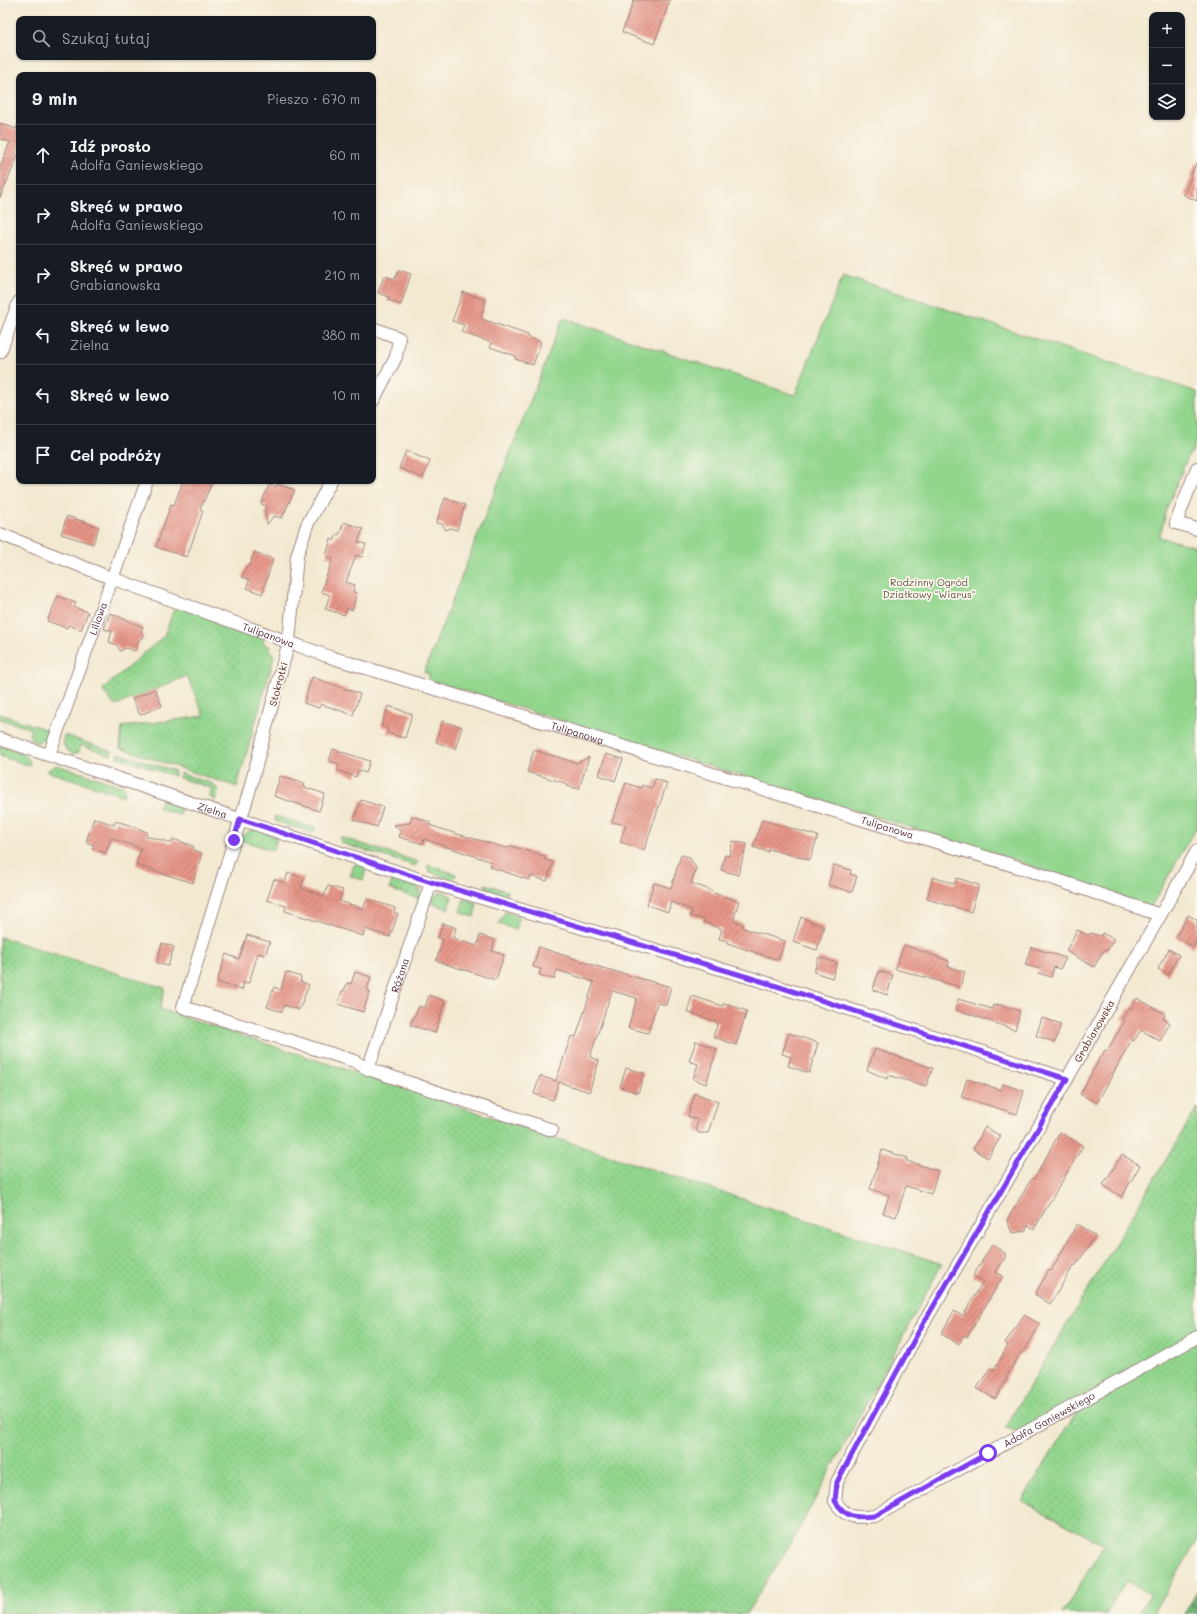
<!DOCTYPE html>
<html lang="pl">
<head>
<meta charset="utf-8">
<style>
  :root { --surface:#171b24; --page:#20242c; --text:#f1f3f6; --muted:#9ea1a6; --line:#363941 }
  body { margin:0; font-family:Mali,sans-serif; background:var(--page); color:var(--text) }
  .controls { position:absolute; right:12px; top:12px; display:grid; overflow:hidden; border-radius:8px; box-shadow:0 1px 3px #0004 }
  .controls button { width:36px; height:36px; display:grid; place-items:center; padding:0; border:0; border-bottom:1px solid var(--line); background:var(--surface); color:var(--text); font:20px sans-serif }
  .stop { position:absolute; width:12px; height:12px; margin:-9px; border:3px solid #7c3aed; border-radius:50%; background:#fff }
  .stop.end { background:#7c3aed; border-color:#fff; box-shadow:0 1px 4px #0008 }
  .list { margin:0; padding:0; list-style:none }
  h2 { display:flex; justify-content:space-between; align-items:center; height:52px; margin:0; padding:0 16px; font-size:17px }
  h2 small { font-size:13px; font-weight:400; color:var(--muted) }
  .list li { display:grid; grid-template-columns:26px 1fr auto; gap:12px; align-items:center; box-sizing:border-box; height:60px; padding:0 16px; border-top:1px solid var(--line) }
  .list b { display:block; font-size:15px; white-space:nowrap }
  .list p { margin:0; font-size:13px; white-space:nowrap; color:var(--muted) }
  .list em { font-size:13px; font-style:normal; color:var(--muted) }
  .icon { flex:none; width:22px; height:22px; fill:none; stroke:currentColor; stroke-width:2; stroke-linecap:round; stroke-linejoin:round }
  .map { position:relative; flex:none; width:1197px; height:1614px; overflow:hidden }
  .search { position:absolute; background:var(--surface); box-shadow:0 1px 3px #0004; left:16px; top:16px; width:360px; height:44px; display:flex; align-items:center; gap:10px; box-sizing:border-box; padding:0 14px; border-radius:8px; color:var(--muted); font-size:15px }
  .panel { position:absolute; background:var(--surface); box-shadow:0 1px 3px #0004; left:16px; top:72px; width:360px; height:412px; border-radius:8px }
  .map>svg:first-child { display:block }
</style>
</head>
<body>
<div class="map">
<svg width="1197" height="1614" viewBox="0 0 1197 1614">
  <defs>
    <pattern id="grass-dots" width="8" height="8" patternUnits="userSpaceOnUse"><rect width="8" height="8" fill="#92d68e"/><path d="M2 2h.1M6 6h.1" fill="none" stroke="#7fb77b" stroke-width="1.8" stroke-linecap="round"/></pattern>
    <pattern id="forest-firs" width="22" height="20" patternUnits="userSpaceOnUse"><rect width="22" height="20" fill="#75b779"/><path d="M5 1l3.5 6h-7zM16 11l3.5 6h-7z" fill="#629463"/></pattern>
    <pattern id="building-hatch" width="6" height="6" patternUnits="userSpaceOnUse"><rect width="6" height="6" fill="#e69487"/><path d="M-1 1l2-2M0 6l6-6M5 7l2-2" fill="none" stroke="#bc786f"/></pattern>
  </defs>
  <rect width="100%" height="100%" fill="#fbf7ec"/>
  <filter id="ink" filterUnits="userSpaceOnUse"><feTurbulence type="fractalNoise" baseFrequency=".025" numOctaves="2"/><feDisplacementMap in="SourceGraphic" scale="8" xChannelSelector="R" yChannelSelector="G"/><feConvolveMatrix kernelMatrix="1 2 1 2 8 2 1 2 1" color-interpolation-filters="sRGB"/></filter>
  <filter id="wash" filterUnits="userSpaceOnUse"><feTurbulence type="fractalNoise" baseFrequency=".012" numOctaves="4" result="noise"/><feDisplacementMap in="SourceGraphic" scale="16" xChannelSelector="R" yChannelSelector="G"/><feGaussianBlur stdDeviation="0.9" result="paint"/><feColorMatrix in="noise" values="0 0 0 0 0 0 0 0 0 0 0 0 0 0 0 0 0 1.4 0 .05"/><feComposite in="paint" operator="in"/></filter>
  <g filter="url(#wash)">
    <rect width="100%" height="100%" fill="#f3e9d1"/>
    <g fill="url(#grass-dots)" stroke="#6e7a5c">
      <path d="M176,604L264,639L263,643L269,646L274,657L237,787L120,748L122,727L204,716L187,676L115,706L102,690L164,636Z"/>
      <path d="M0,714L51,731C47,739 43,743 34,742L29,735L31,729L0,719Z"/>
      <path d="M64,735L112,751L111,755L81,745L79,752L73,754C65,750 61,744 64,735Z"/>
      <path d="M0,746C11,750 30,751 30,766L0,756Z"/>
      <path d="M118,753L175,771L174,776L117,757Z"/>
      <path d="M57,765L125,787L124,796L46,771Z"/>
      <path d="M180,773L213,784L218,790L215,801L210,797L211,788L179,778Z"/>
      <path d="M162,799L182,806L180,815L158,808Z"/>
      <path d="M275,816L315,828V830L312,833L275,821Z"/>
      <path d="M251,830H259L275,836L277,839L273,851L241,840L242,836Z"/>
      <path d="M340,837L418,862L415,866L341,843Z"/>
      <path d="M357,863L365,866L366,869L363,880L350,876L354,865Z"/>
      <path d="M428,865L456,874V876L451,880L428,871Z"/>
      <path d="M394,876L414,882L420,890L419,899L389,889Z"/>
      <path d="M485,884L507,891V893L502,896L486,890Z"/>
      <path d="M439,892H444L452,897L448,909L431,903L433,898Z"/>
      <path d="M464,899L477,903L474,917L460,912Z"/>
      <path d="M505,912L518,916L519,919L516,930L499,924Z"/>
      <path d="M0,937L165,988L160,1009L942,1264L794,1538L746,1614H0Z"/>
      <path d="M1197,1108V1332L1020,1433L1005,1427Z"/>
      <path d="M1197,1340V1541L1153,1614H1138L1150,1594L1126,1581L1106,1614H1062L1104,1545L1022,1501L1080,1406Z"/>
    </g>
    <path fill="url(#forest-firs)" stroke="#606b52" d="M1197,1592V1614H1184Z"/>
    <path fill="#92d68e" stroke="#6e7a5c" d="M843,275L1197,392V437L1191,454H1189L1164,515L1165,518L1159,537L1197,547V826L1150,908L997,854L429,680V674L424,672L563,318L795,395Z"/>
    <g id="blocks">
      <g fill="url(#building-hatch)">
        <path d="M634,0H670L654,44L622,32Z"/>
        <path d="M19,122V153L0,198V167L10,142L0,139V123L16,129Z"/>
        <path d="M1196,163H1197V201L1184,195Z"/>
        <path d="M399,270L411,274L401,305L388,300L389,297L378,293L384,276L395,279Z"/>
        <path d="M463,292L486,300L481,317L482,319L528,335V337L541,342L533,365L515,359L516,356L490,347L492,343L461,332L464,325L452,321Z"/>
        <path d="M406,451L430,461L423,478L399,468Z"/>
        <path d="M183,481H213L200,509L203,511L187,557L156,547L171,504L174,505Z"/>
        <path d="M277,484L295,490L282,518L274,516L267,524L265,512L267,506L261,504L269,485L276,487Z"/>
        <path d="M445,498L465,505L457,530L450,528L446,530L442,524L436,523Z"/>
        <path d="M67,516L99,527L93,544L61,534Z"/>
        <path d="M344,522L363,529L358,542L366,544L362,557L356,555L346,582L355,585L353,592L357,593L352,610L347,608L344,615L325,609L330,595L321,592L333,558L326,556L331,539L334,541L337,534L339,535Z"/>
        <path d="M254,552L273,559L262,594L247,588L249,580L242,577L247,565H250Z"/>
        <path d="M58,596L76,603L74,607L88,612L81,630L68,625L67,628L47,621Z"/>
        <path d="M110,613L143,627L141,632L144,637L139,640L135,651L126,648L120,651L117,645L109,642L112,631L104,629Z"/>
        <path d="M312,677L360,694L353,715L321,704L319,708L304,703Z"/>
        <path d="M155,689L162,706L140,715L132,699Z"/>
        <path d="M388,706L412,714L405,738L387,733L388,728L381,726Z"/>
        <path d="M442,721L462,727L455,749L436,742Z"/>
        <path d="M333,749L370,761L366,773L358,770L356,777L337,770L339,764L329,761Z"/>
        <path d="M534,750L577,763L589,757L579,789L567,786L568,784L527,772Z"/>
        <path d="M606,754L623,759L615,781L599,775Z"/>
        <path d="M280,776L305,784L304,787L325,794L319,811L274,796Z"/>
        <path d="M655,779L667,783L644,850L620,842L626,825L612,822L626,783L641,788L642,785L652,788Z"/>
        <path d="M361,800L383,807L377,827L354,820Z"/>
        <path d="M412,816L430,822L429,825L457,834L507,848L511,846L545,856L544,859L553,862L547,881L531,876L529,880L490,867L492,862L424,839L423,844L399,837L401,832L394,825L410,823Z"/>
        <path d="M94,818L114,825L115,821L126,824L147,832L146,836L172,843L173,839L193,846L195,851L202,853L193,883L136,865L141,848L111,838L106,853L92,849L94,845L86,842Z"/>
        <path d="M762,820L818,836L810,860L769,849L768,852L753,847Z"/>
        <path d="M733,841L747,844L738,875L721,870L725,855L729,856Z"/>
        <path d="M681,855L689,857L696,868L691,883L710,890L713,893L739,901L733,921L743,924V928L785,941L778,960L727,943L728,941L719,939L722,929L703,922L704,919L690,916L692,910L671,902L668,912L647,905L654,883L671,888Z"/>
        <path d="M834,865L851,870L850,874L857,876L852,892L828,885Z"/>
        <path d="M288,873L304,878L301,888L312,892L324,896L328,886L343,890L339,901L352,905L363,909L367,899L395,908L394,913L398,914L390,937L365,929L363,936L285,911L286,906L267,900L274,879L285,883Z"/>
        <path d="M933,877L955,884L957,878L979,885L971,912L927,899Z"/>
        <path d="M1188,915L1197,920V939L1193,947L1176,937Z"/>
        <path d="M801,917L824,927L817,950L793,942Z"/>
        <path d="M443,923L456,928L453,938L464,942L477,946L480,935L495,940L492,951L504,955L496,980L436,961L443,939L438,938Z"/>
        <path d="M1077,930L1089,936L1090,933L1101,936L1102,933L1114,939L1107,951L1104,950L1094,967L1066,951Z"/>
        <path d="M247,935L270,942L265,955L258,953L249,983L244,982L242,990L217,982L226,954L239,959Z"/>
        <path d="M162,943L174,947L168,966L157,963Z"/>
        <path d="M904,945L949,961L948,967L965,972L960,987L895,969Z"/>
        <path d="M539,947L599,967L671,987L666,1005L657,1003L648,1033L628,1028L637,998L612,991L590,1057L599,1061L589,1092L559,1082L553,1100L534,1094L540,1076L556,1081L571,1036L576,1037L594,982L557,970L554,979L539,975L541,969L533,967Z"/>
        <path d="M1031,947L1050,953L1066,958L1060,969L1054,967L1051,977L1038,973L1040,969L1025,965Z"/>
        <path d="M1169,949L1179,955L1168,975L1158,969Z"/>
        <path d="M819,957L837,963L832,978L814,972Z"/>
        <path d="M879,971L893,975L887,995L873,990Z"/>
        <path d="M286,972L301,977L300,981L309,985L299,1010L284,1005L282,1012L267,1007L274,987L281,990Z"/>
        <path d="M355,972L371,977L367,990L370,991L363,1012L338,1004L342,991H344L347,983L351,984Z"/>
        <path d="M429,995L445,1001L435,1033L410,1025L419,1006L425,1008Z"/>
        <path d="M692,996L723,1006L724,1003L747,1011L736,1045L713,1037L718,1022L687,1012Z"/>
        <path d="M1137,998L1165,1014L1163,1018L1170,1023L1160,1041L1141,1030L1134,1041L1132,1039L1097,1103L1080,1094L1105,1050L1107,1051L1125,1020L1122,1019L1129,1008L1131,1009Z"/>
        <path d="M958,999L992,1009L993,1005L997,1006V1004L1020,1011L1015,1030L955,1009Z"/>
        <path d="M1042,1018L1061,1024L1055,1042L1036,1036Z"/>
        <path d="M789,1033L818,1043L809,1073L788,1066L791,1057L782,1054Z"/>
        <path d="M696,1041L717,1049L706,1084L693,1079L698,1064L689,1061Z"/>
        <path d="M875,1049L933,1068L926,1086L888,1075L887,1079L867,1070Z"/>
        <path d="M626,1068L644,1073L638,1093L620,1087Z"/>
        <path d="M967,1079L1001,1090L1003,1084L1024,1091L1017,1114L961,1097Z"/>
        <path d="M695,1093L718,1102L708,1133H698L696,1128L698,1120L688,1116Z"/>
        <path d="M985,1127L1001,1136L988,1158L973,1149Z"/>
        <path d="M1060,1132L1083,1146L1034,1229L1028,1225L1025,1231L1012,1233L1007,1220L1032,1178L1034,1179Z"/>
        <path d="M882,1150L908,1158L907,1161L938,1171L931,1194L906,1186L896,1217L883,1213L889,1195L870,1189Z"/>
        <path d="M1122,1155L1140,1165L1122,1197L1103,1185Z"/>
        <path d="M1077,1224L1095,1236L1081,1258L1075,1266L1074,1265L1050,1304L1035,1294L1049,1270L1051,1271Z"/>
        <path d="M992,1245L1005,1253V1258L996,1272L1003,1276L967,1337L964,1335L959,1344L941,1334L954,1311L963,1316L983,1281L973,1276Z"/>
        <path d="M1024,1315L1040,1324L1023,1354L1021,1352L1006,1378L1007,1379L995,1399L977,1388L990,1368L994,1370L1008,1345L1005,1343Z"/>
      </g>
    </g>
  </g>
  <g filter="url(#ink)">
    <use href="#blocks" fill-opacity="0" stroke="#9e847e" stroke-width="1"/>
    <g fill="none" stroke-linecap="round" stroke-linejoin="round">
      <g stroke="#9e847e" stroke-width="14">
        <g id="minor">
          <path d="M373,328L399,338L396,357L373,401"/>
          <path d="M0,352L19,302"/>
          <path d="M1197,468L1176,523L1197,529"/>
          <path d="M331,481L307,525L297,556L289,641L249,792L183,1007L354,1061L368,1069L552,1130"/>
          <path id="s1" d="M0,534L111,578L330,657L1031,871L1160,915"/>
          <path id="s2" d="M0,739L431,883L761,981L1067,1079"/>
          <path id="s3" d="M49,755L147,481"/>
          <path id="s4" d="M1197,851L1067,1079L919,1331L837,1482L835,1501C846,1519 855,1518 875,1516L1197,1337"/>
          <path id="s5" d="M368,1069L431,883"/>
        </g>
      </g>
      <use href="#minor" stroke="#fff" stroke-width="12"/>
    </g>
  </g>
  <g fill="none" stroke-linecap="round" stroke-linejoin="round" filter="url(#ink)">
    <path stroke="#7c3aed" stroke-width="5" d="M234,840L240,819L431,882L761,981L1067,1079L919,1331L837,1482L835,1501C847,1519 855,1518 875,1516L988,1453"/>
  </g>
  <g text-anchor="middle" stroke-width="3.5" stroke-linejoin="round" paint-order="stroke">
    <g font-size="10" fill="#605649" stroke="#fbf7ec">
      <text x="929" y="586">Rodzinny Ogród<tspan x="929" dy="12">Działkowy "Wiarus"</tspan></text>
    </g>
    <g font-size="10" fill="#4a1f2b" stroke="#fbf7ec">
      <text dy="4" stroke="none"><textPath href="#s3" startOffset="145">Liliowa</textPath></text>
      <text dy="4" stroke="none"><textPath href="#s1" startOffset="287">Tulipanowa</textPath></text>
      <text transform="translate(278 684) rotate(-75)" y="4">Stokrotki</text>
      <text dy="4" stroke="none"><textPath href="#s1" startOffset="611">Tulipanowa</textPath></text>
      <text dy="4" stroke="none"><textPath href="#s2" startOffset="224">Zielna</textPath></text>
      <text dy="4" stroke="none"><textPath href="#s1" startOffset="935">Tulipanowa</textPath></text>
      <text dy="4" stroke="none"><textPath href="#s5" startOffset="99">Różana</textPath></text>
      <text transform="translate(1094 1031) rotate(-60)" y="4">Grabianowska</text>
      <text dy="4" stroke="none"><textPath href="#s4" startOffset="991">Adolfa Ganiewskiego</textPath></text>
    </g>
  </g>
</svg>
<div class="controls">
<button>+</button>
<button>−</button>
<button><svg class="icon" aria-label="layers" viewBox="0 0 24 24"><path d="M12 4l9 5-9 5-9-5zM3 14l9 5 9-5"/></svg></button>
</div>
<div class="stop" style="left:988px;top:1453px"></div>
<div class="stop end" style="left:234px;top:840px"></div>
<div class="search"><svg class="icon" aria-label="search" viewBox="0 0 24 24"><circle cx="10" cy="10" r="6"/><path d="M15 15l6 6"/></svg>Szukaj tutaj</div>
<section class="panel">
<h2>9 min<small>Pieszo · 670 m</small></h2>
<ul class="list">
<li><svg class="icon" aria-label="ahead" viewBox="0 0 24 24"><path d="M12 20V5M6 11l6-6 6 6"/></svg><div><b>Idź prosto</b><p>Adolfa Ganiewskiego</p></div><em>60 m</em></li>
<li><svg class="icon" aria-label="right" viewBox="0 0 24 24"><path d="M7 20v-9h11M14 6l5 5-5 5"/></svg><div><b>Skręć w prawo</b><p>Adolfa Ganiewskiego</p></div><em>10 m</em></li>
<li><svg class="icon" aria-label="right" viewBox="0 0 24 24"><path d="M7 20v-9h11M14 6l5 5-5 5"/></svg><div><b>Skręć w prawo</b><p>Grabianowska</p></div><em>210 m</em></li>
<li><svg class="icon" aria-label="left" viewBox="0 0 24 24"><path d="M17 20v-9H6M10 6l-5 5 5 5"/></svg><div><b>Skręć w lewo</b><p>Zielna</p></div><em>380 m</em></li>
<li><svg class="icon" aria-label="left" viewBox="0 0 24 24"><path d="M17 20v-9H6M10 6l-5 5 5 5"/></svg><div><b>Skręć w lewo</b></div><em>10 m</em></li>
<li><svg class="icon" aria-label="arrive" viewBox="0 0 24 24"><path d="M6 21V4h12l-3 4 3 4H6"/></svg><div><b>Cel podróży</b></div></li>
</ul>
</section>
</div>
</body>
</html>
